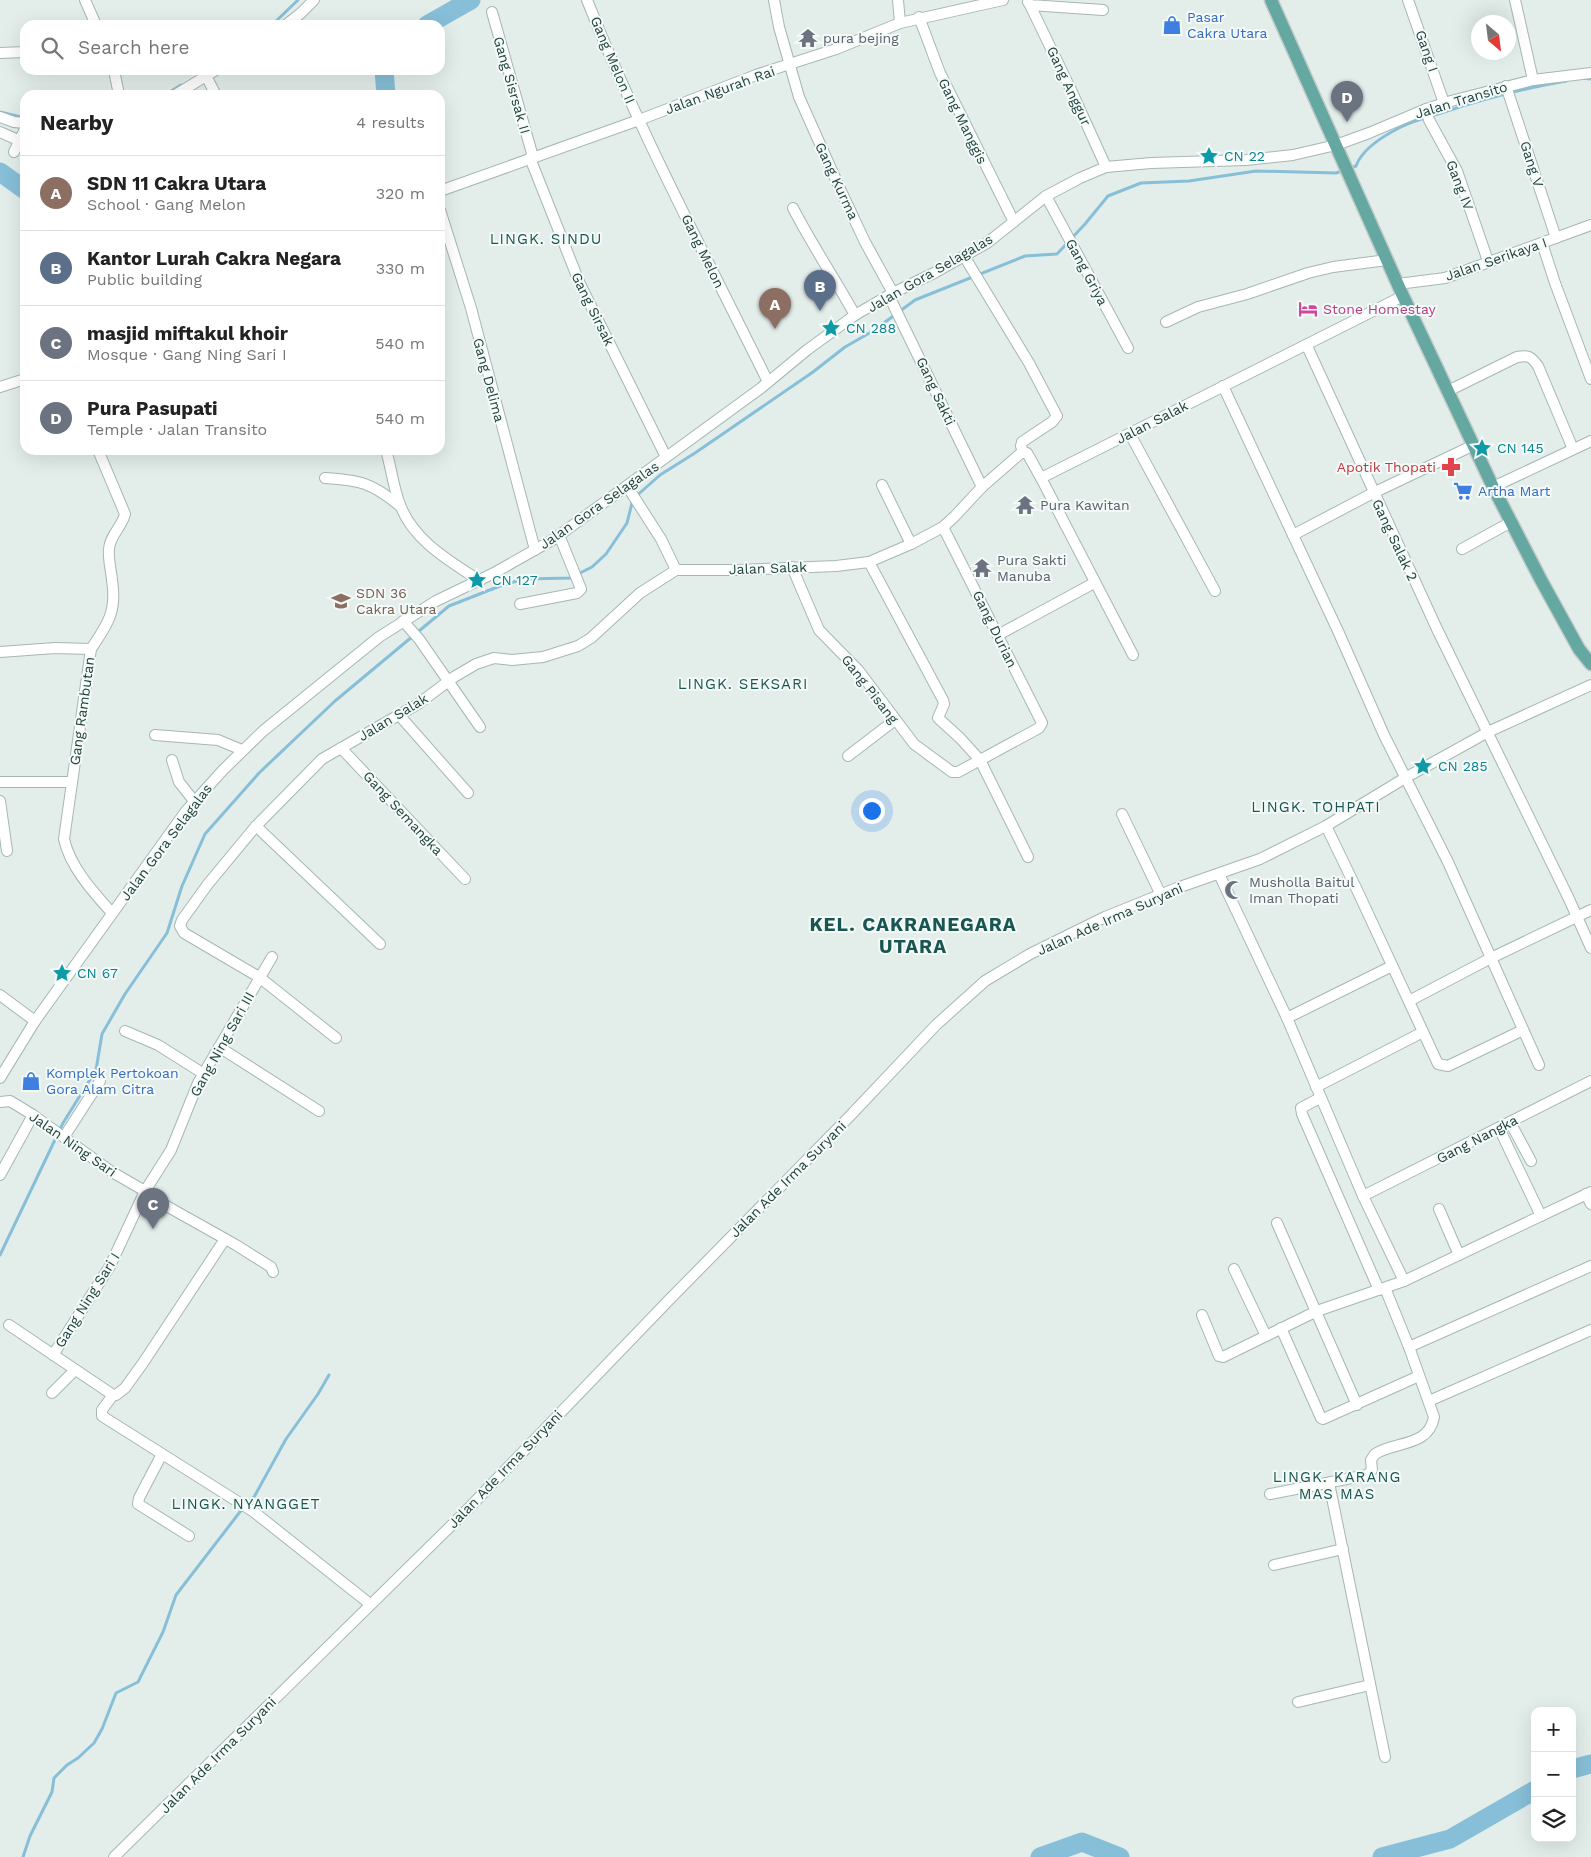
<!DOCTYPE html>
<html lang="en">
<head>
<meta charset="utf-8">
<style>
  :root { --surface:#fff; --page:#f2f2f2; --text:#222; --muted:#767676; --line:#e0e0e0; --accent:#855737 }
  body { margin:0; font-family:"Work Sans",sans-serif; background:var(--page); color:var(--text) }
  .controls { position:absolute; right:15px; bottom:15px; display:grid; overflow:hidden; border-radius:10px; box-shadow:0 5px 20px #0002 }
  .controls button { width:45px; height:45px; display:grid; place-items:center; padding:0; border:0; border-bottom:1px solid var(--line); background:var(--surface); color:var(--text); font:25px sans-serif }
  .compass { position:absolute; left:1471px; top:15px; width:45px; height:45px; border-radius:50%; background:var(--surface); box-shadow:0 5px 20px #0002; rotate:152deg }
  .you { position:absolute; left:871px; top:810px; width:18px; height:18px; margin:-12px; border:4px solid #fff; border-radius:50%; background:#1a73e8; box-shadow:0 0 0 8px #1a73e833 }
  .badge { display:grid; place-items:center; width:32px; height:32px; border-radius:50%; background:var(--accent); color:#fff; font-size:16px; font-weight:700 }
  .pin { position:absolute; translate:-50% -41px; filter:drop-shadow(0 1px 2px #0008) }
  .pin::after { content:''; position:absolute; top:26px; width:18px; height:15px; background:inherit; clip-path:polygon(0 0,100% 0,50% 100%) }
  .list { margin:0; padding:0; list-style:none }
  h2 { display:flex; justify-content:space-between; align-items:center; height:65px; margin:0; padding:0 20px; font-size:21px }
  h2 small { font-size:16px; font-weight:400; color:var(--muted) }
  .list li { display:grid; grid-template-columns:32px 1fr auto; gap:15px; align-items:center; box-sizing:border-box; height:75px; padding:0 20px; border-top:1px solid var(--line) }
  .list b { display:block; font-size:19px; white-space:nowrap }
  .list p { margin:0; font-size:16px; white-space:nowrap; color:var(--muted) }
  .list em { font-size:16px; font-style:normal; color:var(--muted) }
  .icon { flex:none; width:28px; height:28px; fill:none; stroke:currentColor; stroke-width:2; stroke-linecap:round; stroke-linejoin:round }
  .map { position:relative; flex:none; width:1591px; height:1857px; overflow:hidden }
  .search { position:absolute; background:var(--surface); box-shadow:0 5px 20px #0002; left:20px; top:20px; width:425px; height:55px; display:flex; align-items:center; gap:12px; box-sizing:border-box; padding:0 18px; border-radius:15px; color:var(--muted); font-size:19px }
  .panel { position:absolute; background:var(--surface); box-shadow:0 5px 20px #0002; left:20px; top:90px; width:425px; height:365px; border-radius:15px }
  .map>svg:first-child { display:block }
</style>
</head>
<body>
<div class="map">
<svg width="1591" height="1857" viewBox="0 0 1591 1857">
  <rect width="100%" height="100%" fill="#e3eeeb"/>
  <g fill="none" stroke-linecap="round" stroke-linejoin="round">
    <g stroke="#87bfd8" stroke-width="3">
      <path d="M272,25L298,0"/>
      <path d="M1582,78L1591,79"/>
      <path d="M165,95L181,85"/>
      <path d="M0,112L25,118"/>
      <path d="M1351,168L1356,166C1362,149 1385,135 1401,127C1414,120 1430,117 1444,112C1484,99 1525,88 1566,81"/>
      <path d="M0,1255L63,1123L96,1070L102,1034L125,994L167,933L182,886L205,834L259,773L335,701L449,606L500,586L524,579L570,578L592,567L606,554L627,523L633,499L660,475L695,453L813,372L845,347L873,331L915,300L1025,256L1057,254L1085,224L1108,196L1141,183L1189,181L1256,171L1336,173L1345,170"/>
      <path d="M23,1857L30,1836L52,1792L54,1778L67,1765L78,1758L94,1743L102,1729L116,1693L138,1682L163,1632L176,1595L246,1504L254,1497L286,1439L318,1394L329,1375"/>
    </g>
    <g stroke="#87bfd8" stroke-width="19">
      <path d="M427,25L471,0"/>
      <path d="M384,70L386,95"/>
      <path d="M0,172L25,190"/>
      <path d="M1572,1769L1591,1764"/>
      <path d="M1040,1857L1082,1842L1120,1857"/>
      <path d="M1382,1857L1450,1839L1535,1790"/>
    </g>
    <g stroke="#a5b7b4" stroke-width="12">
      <g id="minor">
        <path d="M85,0L96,25"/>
        <path d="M587,0C639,131 706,256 768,382"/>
        <path d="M774,0L779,27L799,97L841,191L865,242L893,293"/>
        <path d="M898,0L900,23"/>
        <path d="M1408,0L1444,103"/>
        <path d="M1515,0L1533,80"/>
        <path d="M1028,2L1030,5L1103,10"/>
        <path d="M1030,5L1072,92L1106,167"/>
        <path d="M492,12L533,157"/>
        <path d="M919,17L940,73L1014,222"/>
        <path d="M286,25L301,13L314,0"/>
        <path d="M0,53L25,52"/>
        <path d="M114,70L119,95"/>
        <path d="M206,76L216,95"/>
        <path d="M1506,86L1556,238"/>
        <path d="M175,95L216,70"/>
        <path d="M1426,109L1429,120L1457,171L1488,261"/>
        <path d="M0,117L14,122L25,123"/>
        <path d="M0,132L20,141"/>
        <path d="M14,152L25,129"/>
        <path d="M530,158L580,284L666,457"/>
        <path d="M440,191L639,120L756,75L836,49L900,23L1003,0"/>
        <path d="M1046,196L1128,348"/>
        <path d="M793,208C812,245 835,279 855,315"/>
        <path d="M440,210L471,308L535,550"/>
        <path d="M1542,243L1555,283L1591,379"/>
        <path d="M964,256L1029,363L1057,416L1052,422L1022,442L1021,446L1023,452"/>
        <path d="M1398,284L1445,278L1591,225"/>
        <path d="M889,296L982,487"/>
        <path d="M1166,322L1198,307L1247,294L1308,273L1333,267L1387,260"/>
        <path d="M1307,346L1437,629L1569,899L1591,948"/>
        <path d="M1223,386L1338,631L1384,735L1448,862L1539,1065"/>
        <path d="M0,387L25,379"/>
        <path d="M1448,391L1517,357C1528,355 1531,356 1538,366L1573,449"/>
        <path d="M1130,434L1215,591"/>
        <path d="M98,450L125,514C122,527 110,535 109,549C108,559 111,570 112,580C117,611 108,624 91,649L64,839C70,867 94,893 112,913"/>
        <path d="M386,450C391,467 393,485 399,502C412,540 448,560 480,581"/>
        <path d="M325,478C360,480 372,483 400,506"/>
        <path d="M1041,478L1133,655"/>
        <path d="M882,485L911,544"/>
        <path d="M627,486L661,539L676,570"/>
        <path d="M1493,487L1591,441"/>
        <path d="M1293,535L1373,493L1474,445"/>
        <path d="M1462,549L1511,522"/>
        <path d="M869,562L943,700L944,704L938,718L960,738L980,760L1028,857"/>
        <path d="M792,567L819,630L859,671L914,744L952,772H958L1039,728L1042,723L943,527"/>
        <path d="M520,604L577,593L581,589L559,535"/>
        <path d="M403,621L419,639L480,727"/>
        <path d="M998,635L1094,583"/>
        <path d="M0,652L55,648L91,649"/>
        <path d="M399,715L468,793"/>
        <path d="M155,735L218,740L242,750"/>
        <path d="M341,748L465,879"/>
        <path d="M848,756L895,720"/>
        <path d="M172,760L179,782L194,801"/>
        <path d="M0,782H72"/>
        <path d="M0,801L7,851"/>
        <path d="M1122,814L1161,895"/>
        <path d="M256,826L380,944"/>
        <path d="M1326,826L1358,892L1438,1064L1448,1066L1523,1030"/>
        <path d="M1219,874L1287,1018L1363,1196L1404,1281"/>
        <path d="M0,995L35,1021"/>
        <path d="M1409,1001L1491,958L1591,910"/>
        <path d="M1287,1018L1392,966"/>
        <path d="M125,1031L158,1045L204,1074"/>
        <path d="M336,1038L259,977L184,933L180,926L182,920L208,884L256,826L322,759L418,704L454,677L476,664L494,658L512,660L543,657L578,646L591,638L640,593L676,570H737L836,566L869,562L911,544L943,527L955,516L982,487L1021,453H1027L1041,478L1403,296"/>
        <path d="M219,1047L319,1111"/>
        <path d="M0,1078L35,1021L186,811L223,770L263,731L379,637L436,601L494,573L554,539L761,388L807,350L855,315L893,293L936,272L987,243L1046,196L1080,178L1106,167L1151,163L1246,160L1293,155L1336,145L1369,133L1426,109L1451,101L1533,80L1591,73"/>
        <path d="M1316,1087L1423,1032"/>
        <path d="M1320,1098L1301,1108L1302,1114L1379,1290"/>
        <path d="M0,1102L10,1101L33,1115L112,1172L145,1191L163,1204L236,1245L271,1267L273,1272"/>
        <path d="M1510,1122L1531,1161"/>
        <path d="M1499,1128L1541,1216"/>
        <path d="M64,1137L100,1081"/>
        <path d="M0,1175L33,1115"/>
        <path d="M1586,1194L1591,1204"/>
        <path d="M1363,1196L1591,1081"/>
        <path d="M1439,1209L1459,1255"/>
        <path d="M1277,1223L1357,1405"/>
        <path d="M1234,1269L1266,1336"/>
        <path d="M1202,1315L1219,1356L1223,1357L1317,1311L1404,1281L1591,1192"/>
        <path d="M9,1325L113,1395H116L125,1388L143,1363L225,1239"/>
        <path d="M1281,1328L1321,1418L1323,1419L1419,1376"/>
        <path d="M1409,1347L1591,1266"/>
        <path d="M53,1355L110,1266L145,1191L171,1150L198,1083L272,957"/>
        <path d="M52,1393L75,1370"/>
        <path d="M113,1395L102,1410V1416L254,1512L370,1604"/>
        <path d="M1429,1401L1591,1330"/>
        <path d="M162,1454L139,1498L138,1504L189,1536"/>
        <path d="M1329,1483L1385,1757"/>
        <path d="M1270,1494L1367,1475L1372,1470L1371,1460L1375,1454C1395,1441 1429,1447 1434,1417L1409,1347L1385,1288"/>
        <path d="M1274,1565L1343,1549"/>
        <path d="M1298,1702L1370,1685"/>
        <path d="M114,1857L465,1512L668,1301L849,1117L936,1025L985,981L1030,954L1105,917L1177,888L1260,859L1326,826L1405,778L1488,732L1591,685"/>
      </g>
    </g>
    <g stroke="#c1cac9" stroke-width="15">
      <path id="major" d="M1271,0L1403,296L1493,487L1541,580L1579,649L1591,664"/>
    </g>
    <use href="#minor" stroke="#fff" stroke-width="10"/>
    <use href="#major" stroke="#64a8a1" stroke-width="12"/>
  </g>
  <defs>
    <g id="shop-bare" transform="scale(1.5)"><path d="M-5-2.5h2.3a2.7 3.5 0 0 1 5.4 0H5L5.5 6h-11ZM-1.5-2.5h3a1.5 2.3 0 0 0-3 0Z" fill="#3f7fe0" stroke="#f4faf8" stroke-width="2.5" paint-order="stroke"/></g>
    <g id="temple-bare" transform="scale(1.5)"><path d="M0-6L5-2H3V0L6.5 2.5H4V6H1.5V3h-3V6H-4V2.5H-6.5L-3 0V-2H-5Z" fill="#6b7280" stroke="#f4faf8" stroke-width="2.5" paint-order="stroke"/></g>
    <g id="sight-bare" transform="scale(1.5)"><path d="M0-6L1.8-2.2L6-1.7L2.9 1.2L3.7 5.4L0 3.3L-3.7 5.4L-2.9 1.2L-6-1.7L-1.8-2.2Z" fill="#0f9aa8" stroke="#f4faf8" stroke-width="2.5" paint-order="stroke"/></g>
    <g id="hotel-bare" transform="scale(1.5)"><path d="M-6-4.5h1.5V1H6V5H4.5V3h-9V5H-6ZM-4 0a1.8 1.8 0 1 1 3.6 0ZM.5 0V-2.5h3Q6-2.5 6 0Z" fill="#d1479c" stroke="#f4faf8" stroke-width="2.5" paint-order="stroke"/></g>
    <g id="pharmacy-bare" transform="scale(1.5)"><path d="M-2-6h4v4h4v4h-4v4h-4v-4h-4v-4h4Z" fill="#e0444e" stroke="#f4faf8" stroke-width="2.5" paint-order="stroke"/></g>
    <g id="supermarket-bare" transform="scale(1.5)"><path d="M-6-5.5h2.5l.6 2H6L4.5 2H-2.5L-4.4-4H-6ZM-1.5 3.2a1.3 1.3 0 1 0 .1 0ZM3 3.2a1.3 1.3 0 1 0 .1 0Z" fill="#3f7fe0" stroke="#f4faf8" stroke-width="2.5" paint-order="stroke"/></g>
    <g id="school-bare" transform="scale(1.5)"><path d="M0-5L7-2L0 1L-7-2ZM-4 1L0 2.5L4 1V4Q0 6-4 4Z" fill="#8d6e63" stroke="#f4faf8" stroke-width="2.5" paint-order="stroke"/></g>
    <g id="mosque-bare" transform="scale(1.5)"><path d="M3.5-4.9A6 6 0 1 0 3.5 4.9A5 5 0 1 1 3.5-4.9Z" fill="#6b7280" stroke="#f4faf8" stroke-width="2.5" paint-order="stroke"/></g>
  </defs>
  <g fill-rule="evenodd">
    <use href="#shop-bare" x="1172" y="25"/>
    <use href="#temple-bare" x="808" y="38"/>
    <use href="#sight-bare" x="1209" y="156"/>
    <use href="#hotel-bare" x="1308" y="309"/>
    <use href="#sight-bare" x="831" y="328"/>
    <use href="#sight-bare" x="1482" y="448"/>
    <use href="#pharmacy-bare" x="1451" y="467"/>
    <use href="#supermarket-bare" x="1463" y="491"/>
    <use href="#temple-bare" x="1025" y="505"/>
    <use href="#temple-bare" x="982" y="568"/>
    <use href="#sight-bare" x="477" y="580"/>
    <use href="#school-bare" x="341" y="601"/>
    <use href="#sight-bare" x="1423" y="766"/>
    <use href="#mosque-bare" x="1234" y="890"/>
    <use href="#sight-bare" x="62" y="973"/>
    <use href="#shop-bare" x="31" y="1081"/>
  </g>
  <g text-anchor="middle" stroke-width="4" stroke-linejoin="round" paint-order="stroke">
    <g font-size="14" fill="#366cbe" stroke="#f4faf8" text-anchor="start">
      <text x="1187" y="22">Pasar<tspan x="1187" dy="16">Cakra Utara</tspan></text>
      <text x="1478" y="496">Artha Mart</text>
      <text x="46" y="1078">Komplek Pertokoan<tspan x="46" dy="16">Gora Alam Citra</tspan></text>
    </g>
    <g font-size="14" fill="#5b616d" stroke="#f4faf8" text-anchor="start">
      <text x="823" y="43">pura bejing</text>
      <text x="1040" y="510">Pura Kawitan</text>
      <text x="997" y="565">Pura Sakti<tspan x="997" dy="16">Manuba</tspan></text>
      <text x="1249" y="887">Musholla Baitul<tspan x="1249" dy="16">Iman Thopati</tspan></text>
    </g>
    <g font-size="14" fill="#21423e" stroke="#f4faf8">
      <text transform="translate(1427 51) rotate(71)" y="5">Gang I</text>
      <text transform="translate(613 60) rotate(67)" y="5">Gang Melon II</text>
      <text transform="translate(512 85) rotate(74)" y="5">Gang Sisrsak II</text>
      <text transform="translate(1069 86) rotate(65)" y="5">Gang Anggur</text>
      <text transform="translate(720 90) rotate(-20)" y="5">Jalan Ngurah Rai</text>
      <text transform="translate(1461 100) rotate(-17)" y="5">Jalan Transito</text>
      <text transform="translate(963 121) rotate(64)" y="5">Gang Manggis</text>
      <text transform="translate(1532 164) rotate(72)" y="5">Gang V</text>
      <text transform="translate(837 181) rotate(65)" y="5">Gang Kurma</text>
      <text transform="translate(1460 185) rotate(69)" y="5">Gang IV</text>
      <text transform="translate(703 251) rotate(64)" y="5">Gang Melon</text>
      <text transform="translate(1496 259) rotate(-19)" y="5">Jalan Serikaya I</text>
      <text transform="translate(1087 272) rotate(62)" y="5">Gang Griya</text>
      <text transform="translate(930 273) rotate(-30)" y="5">Jalan Gora Selagalas</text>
      <text transform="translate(593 309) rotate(64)" y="5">Gang Sirsak</text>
      <text transform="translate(489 380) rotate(75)" y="5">Gang Delima</text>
      <text transform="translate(936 391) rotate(65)" y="5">Gang Sakti</text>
      <text transform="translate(1152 422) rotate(-27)" y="5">Jalan Salak</text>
      <text transform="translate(599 505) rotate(-35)" y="5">Jalan Gora Selagalas</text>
      <text transform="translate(1395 540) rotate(65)" y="5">Gang Salak 2</text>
      <text transform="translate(768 568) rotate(-2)" y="5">Jalan Salak</text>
      <text transform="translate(995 629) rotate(64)" y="5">Gang Durian</text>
      <text transform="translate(870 689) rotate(52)" y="5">Gang Pisang</text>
      <text transform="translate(82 711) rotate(-82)" y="5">Gang Rambutan</text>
      <text transform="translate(393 717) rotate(-31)" y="5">Jalan Salak</text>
      <text transform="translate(403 813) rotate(47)" y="5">Gang Semangka</text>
      <text transform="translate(166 842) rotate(-53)" y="5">Jalan Gora Selagalas</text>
      <text transform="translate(1110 919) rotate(-24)" y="5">Jalan Ade Irma Suryani</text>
      <text transform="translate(222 1044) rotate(-61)" y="5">Gang Ning Sari III</text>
      <text transform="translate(1477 1139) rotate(-27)" y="5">Gang Nangka</text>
      <text transform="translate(73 1144) rotate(35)" y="5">Jalan Ning Sari</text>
      <text transform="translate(788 1179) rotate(-45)" y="5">Jalan Ade Irma Suryani</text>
      <text transform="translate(87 1300) rotate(-58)" y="5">Gang Ning Sari I</text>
      <text transform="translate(505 1469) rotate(-46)" y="5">Jalan Ade Irma Suryani</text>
      <text transform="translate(218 1755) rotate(-45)" y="5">Jalan Ade Irma Suryani</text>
    </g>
    <g font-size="14" fill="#0d838f" stroke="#f4faf8" text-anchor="start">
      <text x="1224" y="161">CN 22</text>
      <text x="846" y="333">CN 288</text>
      <text x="1497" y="453">CN 145</text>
      <text x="492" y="585">CN 127</text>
      <text x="1438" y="771">CN 285</text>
      <text x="77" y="978">CN 67</text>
    </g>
    <g font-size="14" fill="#b23c85" stroke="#f4faf8" text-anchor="start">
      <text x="1323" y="314">Stone Homestay</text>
    </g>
    <g font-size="14" fill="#be3a42" stroke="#f4faf8" text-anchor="end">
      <text x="1436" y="472">Apotik Thopati</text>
    </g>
    <g font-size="14" fill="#785e54" stroke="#f4faf8" text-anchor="start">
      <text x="356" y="598">SDN 36<tspan x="356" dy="16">Cakra Utara</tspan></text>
    </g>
    <g font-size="15" letter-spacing="1" fill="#1a5651" stroke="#f4faf8">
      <text x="546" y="244">LINGK. SINDU</text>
      <text x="743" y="689">LINGK. SEKSARI</text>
      <text x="1316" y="812">LINGK. TOHPATI</text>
      <text x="1337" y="1482">LINGK. KARANG<tspan x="1337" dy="17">MAS MAS</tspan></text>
      <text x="246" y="1509">LINGK. NYANGGET</text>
    </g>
    <g font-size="19" font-weight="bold" letter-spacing="1" fill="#1a5651" stroke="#f4faf8">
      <text x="913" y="931">KEL. CAKRANEGARA<tspan x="913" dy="22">UTARA</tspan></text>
    </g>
  </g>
</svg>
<div class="controls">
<button>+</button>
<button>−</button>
<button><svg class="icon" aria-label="layers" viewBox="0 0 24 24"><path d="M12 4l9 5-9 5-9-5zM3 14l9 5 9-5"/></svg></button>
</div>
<svg class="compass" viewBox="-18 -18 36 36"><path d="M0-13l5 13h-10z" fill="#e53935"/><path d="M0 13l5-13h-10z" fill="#767676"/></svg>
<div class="you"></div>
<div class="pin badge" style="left:775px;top:329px;background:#8d6e63">A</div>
<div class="pin badge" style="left:820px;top:311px;background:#5c6f8a">B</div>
<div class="pin badge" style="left:153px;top:1229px;background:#6b7280">C</div>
<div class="pin badge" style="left:1347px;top:122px;background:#6b7280">D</div>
<div class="search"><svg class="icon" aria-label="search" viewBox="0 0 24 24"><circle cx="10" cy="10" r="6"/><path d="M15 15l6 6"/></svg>Search here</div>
<section class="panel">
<h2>Nearby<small>4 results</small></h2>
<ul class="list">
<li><span class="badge" style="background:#8d6e63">A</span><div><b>SDN 11 Cakra Utara</b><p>School · Gang Melon</p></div><em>320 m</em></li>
<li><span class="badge" style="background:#5c6f8a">B</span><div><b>Kantor Lurah Cakra Negara</b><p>Public building</p></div><em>330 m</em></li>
<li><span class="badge" style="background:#6b7280">C</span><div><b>masjid miftakul khoir</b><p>Mosque · Gang Ning Sari I</p></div><em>540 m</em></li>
<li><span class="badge" style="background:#6b7280">D</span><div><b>Pura Pasupati</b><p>Temple · Jalan Transito</p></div><em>540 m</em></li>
</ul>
</section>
</div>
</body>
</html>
